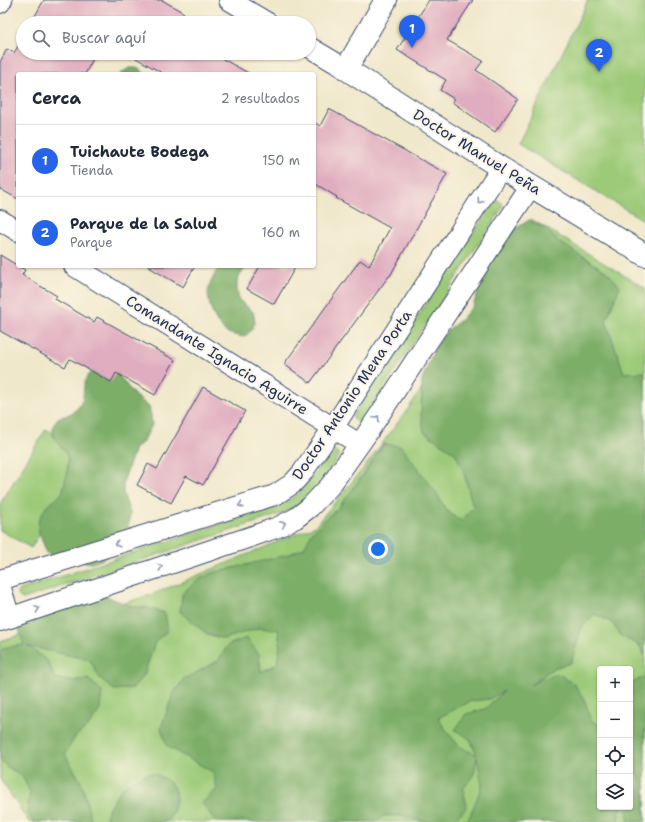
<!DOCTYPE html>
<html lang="es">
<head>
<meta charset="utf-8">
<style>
  :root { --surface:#fff; --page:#f2f2f3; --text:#1f2937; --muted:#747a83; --line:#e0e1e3; --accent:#2563eb }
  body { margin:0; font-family:"Shantell Sans",sans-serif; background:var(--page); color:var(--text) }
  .controls { position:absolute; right:12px; bottom:12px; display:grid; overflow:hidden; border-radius:4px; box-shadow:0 1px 3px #0004 }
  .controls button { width:36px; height:36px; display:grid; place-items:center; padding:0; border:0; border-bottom:1px solid var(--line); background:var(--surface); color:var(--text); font:20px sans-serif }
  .you { position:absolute; left:378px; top:549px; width:14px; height:14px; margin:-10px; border:3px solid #fff; border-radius:50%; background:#1a73e8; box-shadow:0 0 0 6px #1a73e833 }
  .badge { display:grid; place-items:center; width:26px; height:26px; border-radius:50%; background:var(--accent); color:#fff; font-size:13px; font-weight:700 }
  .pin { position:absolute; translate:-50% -33px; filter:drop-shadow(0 1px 2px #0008) }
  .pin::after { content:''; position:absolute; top:21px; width:14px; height:12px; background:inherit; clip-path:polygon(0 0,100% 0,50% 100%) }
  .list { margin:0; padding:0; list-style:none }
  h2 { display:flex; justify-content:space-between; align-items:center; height:52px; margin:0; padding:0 16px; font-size:17px }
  h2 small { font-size:13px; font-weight:400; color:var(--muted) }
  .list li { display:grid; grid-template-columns:26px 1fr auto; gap:12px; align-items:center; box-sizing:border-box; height:72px; padding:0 16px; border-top:1px solid var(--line) }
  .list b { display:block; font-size:15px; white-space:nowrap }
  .list p { margin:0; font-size:13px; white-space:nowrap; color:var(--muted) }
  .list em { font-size:13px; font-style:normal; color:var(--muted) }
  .icon { flex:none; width:22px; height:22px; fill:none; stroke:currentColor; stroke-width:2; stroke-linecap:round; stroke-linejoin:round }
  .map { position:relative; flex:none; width:645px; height:822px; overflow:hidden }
  .search { position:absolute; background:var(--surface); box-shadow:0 1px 3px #0004; left:16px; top:16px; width:300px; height:44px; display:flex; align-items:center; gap:10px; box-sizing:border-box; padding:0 14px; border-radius:22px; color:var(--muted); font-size:15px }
  .panel { position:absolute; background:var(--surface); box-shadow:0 1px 3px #0004; left:16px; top:72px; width:300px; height:196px; border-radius:4px }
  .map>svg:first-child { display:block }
</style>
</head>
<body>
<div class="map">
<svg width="645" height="822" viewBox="0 0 645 822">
  <rect width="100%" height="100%" fill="#fcf5e5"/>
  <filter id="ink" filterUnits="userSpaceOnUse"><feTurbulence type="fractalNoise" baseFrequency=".025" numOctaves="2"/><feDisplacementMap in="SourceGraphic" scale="8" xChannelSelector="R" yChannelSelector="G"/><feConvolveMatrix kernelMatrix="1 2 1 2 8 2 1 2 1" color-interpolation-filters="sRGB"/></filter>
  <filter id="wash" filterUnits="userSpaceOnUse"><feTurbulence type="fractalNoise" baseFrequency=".012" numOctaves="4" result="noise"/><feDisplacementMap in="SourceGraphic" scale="16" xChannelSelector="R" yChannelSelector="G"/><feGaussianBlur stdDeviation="0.9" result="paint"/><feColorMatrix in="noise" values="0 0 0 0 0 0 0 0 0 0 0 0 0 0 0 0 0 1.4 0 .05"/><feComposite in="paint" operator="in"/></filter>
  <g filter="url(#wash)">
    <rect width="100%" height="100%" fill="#f0e8cb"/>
    <g fill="#9cca78" stroke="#5c7c6b" fill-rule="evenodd">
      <path d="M588,0H645V221L518,144Z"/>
      <path d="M494,201H498L502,203L503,207L362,421L357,422L353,419V415Z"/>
      <path d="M531,219L645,288V822H29L0,779V641L153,594L315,526L362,470L408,409L467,322ZM600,669H630V807H600Z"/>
      <path d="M46,429L89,455L31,548L0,530V504Z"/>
      <path d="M331,450C335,450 337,451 339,455V456C333,465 327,474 321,483C311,496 297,505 284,513L23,599C20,598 19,597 18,594L20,590L281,504L293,497L302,490Z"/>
    </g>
    <g fill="#7dae68" stroke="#4c6e63" fill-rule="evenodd">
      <path d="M129,68H139L145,74H120Z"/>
      <path d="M529,220L545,228L559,242L607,272L620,286L606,321L624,373L643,372L645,370V656L639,645L622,637L612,623L595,614L582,627L571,663L554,668L530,685L541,679L559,674L575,685L585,701L591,720L600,726V807H623L619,813L618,822H463L469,818L482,786L477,757L474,774L463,789L467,807L454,820L445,822H428L402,816H384L376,822H324L316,819L296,822H216L202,803L217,789L213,772L182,755L167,746L161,728L173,694L184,679L218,661L228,645L246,638L259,654L261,672L277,664L280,646L278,629L259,628L224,639L207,634L180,612L182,594L195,582L212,573L287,555L304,548L312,532L339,507L363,475L383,444L401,446L437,494L446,510L461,521L473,507L463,470L455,453L424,432L421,415L422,379L436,346L446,331L461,320L473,306L479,289L481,272L498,240ZM504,691L485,709L466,714L455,730L470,739L477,755L460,747L448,733L438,718L471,701L489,699Z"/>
      <path d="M220,266H249L243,271L237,280V289L239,300L253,312L255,321L252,330L244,337C238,336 232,335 226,332C216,325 205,300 209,287C211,281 215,274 218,268Z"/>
      <path d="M110,368L118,374L135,396L142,401L149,407L151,416L152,425L143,442L135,448L123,483V493L130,513L129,523L126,532L117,550L101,560L92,563L73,560H53L47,553L39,533L38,523L41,515L47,506L55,500L62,493L67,474L68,460L65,451L58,444L53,436V426L58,418C69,415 80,411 83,397C84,391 83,385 86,379C87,376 90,373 92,371Z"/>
      <path d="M98,593L131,606L148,608L165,613L168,630L155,642L144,675L133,688L114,690L99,677L90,660L27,646L34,650L48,662L55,678L71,681L88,679L102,691L100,710L89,725L75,737L65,754L82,784L91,819L90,822H33L27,811L30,792L22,776L6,766L0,759V651L6,647L24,645L16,620Z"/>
      <path d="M645,674V822H629L627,810L640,797V778L630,762V734L634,728L630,725V684L644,677Z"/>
      <path d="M154,773C159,776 167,779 171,784C180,795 176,812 166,822H108L106,816L109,808L121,789L129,783L145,774Z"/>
    </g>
    <g id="blocks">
      <g fill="#e0adc0">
        <path d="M44,0H162L184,13L179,23H31Z"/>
        <path d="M429,0H473L447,40L483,61L476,70L518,99L495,132L452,102L454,99L440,90L446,80L397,50Z"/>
        <path d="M23,37V53H96L85,74H18V199L0,189V62L7,49L14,53Z"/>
        <path d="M127,53H212L250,74H164Z"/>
        <path d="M329,109L447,174L390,276H389L310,383L284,364L360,260L369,266L390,228L336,198L337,197L314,183V122L320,126Z"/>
        <path d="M0,255L25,270L22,275L57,296L55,299L94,322L97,317L175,360L155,395L116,373L111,382L70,359L65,367L0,331Z"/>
        <path d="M147,266H195L183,287Z"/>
        <path d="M260,266H296L274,304L247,289Z"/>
        <path d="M203,387L245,411L203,485L186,476L171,503L137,485L148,464L157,469Z"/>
      </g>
    </g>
  </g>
  <g filter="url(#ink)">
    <use href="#blocks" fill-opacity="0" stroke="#3b4b6e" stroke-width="1"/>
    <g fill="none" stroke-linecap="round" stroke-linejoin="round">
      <g stroke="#3b4b6e" stroke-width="22">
        <g id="minor">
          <path d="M229,0L268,23"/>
          <path d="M0,3L2,0"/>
          <path d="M309,47L346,69"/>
          <path d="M0,220L18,231"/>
          <path d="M74,266L359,444"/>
          <path d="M0,580L275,495L292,484L302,473L333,428L501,168"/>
          <path d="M0,585L10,618"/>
          <path d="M0,621L253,536L278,527L296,518L310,507L330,486L366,435L531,186"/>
        </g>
      </g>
      <g stroke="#3b4b6e" stroke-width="24">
        <path id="tertiary" d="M386,0L346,69L501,168L645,255"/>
      </g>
      <use href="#minor" stroke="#fff" stroke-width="20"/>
      <use href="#tertiary" stroke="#fff" stroke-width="22"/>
    </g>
    <defs><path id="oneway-chevron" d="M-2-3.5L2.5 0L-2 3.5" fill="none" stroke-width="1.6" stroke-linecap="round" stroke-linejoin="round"/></defs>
    <g stroke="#8d97ae">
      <use href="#oneway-chevron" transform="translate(480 201) rotate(123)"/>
      <use href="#oneway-chevron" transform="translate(377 418) rotate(-56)"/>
      <use href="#oneway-chevron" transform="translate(241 505) rotate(163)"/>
      <use href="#oneway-chevron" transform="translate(283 524) rotate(-26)"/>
      <use href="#oneway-chevron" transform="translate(117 544) rotate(163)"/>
      <use href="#oneway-chevron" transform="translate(160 567) rotate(-19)"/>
      <use href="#oneway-chevron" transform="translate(37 609) rotate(-19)"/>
    </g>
  </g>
  <g text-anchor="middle" stroke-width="4" stroke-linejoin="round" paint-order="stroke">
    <g font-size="15" fill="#1b2f5e" stroke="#fcf5e5">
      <text transform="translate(477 152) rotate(32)" y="5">Doctor Manuel Peña</text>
      <text transform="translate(217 355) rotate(32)" y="5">Comandante Ignacio Aguirre</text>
      <text transform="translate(352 395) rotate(-56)" y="5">Doctor Antonio Mena Porta</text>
    </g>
  </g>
</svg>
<div class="controls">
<button>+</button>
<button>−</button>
<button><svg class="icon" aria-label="locate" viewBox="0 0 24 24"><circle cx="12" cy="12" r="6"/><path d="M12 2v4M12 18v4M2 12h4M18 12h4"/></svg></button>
<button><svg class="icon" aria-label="layers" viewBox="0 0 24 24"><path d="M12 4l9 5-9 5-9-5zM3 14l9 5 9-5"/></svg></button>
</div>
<div class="you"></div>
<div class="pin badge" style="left:412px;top:48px">1</div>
<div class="pin badge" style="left:599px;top:72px">2</div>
<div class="search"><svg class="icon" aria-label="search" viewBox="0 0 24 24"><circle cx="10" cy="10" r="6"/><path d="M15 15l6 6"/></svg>Buscar aquí</div>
<section class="panel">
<h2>Cerca<small>2 resultados</small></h2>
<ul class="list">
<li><span class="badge">1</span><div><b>Tuichaute Bodega</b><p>Tienda</p></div><em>150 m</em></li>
<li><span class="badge">2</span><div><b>Parque de la Salud</b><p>Parque</p></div><em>160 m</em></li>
</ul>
</section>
</div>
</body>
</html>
